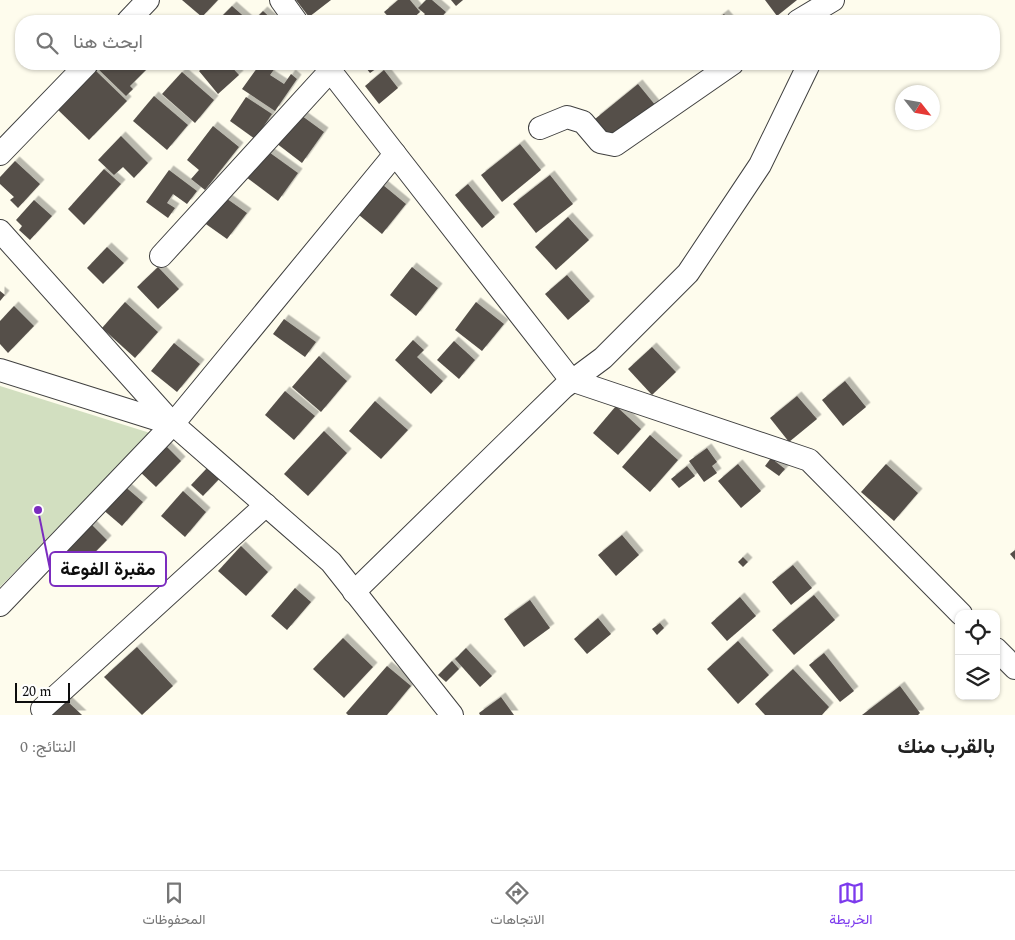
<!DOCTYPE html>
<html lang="ar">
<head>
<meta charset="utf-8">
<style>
  :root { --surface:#fff; --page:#f2f2f2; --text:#222; --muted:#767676; --line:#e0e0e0; --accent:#7c3aed }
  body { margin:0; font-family:Spectral,Vazirmatn,serif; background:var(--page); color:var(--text); direction:rtl }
  .controls { position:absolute; right:15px; bottom:15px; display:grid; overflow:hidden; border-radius:10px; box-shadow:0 1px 4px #0004 }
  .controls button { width:45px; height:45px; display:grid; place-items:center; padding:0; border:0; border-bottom:1px solid var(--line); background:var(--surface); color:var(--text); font:25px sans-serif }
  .compass { position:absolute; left:895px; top:85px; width:45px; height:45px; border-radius:50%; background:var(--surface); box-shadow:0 1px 4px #0004; rotate:121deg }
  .scale { position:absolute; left:15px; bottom:12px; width:55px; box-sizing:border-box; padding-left:5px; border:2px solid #0d0d0d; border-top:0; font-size:14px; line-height:18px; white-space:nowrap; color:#0d0d0d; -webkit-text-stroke:4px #fff; paint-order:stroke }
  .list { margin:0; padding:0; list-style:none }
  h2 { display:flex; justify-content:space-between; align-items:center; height:65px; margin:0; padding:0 20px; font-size:21px }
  h2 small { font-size:16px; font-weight:400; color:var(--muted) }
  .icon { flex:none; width:28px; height:28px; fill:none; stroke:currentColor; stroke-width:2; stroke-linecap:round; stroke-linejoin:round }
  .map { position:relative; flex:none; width:1015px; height:715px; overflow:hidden; direction:ltr }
  .search { position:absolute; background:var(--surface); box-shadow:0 1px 4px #0004; left:15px; right:15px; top:15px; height:55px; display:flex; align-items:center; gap:12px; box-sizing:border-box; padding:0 18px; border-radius:20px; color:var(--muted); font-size:19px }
  .sheet { height:155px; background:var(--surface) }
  nav { display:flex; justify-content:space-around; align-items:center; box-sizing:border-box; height:70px; border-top:1px solid var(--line); background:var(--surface); font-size:14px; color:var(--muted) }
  nav a { display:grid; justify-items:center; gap:2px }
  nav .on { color:var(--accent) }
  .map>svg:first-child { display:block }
</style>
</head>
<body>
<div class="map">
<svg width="1015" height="715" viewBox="0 0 1015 715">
  <defs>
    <filter id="shadow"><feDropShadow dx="4.5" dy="-4.5" stdDeviation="0" flood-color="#0004"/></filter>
  </defs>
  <rect width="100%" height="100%" fill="#fefced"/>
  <path fill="#d2dfc0" d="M0,386L150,433L0,587Z"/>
  <g fill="#554f4a" filter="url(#shadow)">
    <path d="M182,0H218L202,17Z"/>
    <path d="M296,0H331L309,17Z"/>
    <path d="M398,0H410L420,12L410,21H392L384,12Z"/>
    <path d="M426,0H432L446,12L438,21H419L425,14L418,8Z"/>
    <path d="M451,0H463L456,6Z"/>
    <path d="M765,0H797L777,16Z"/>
    <path d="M232,6L249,21H217Z"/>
    <path d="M263,11L274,21H253Z"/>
    <path d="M724,14L730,21H715Z"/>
    <path d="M101,64H150L151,65L130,86L133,89L126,96L97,68Z"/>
    <path d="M207,64H213L217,68L222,64H229L239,75L218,94L199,71Z"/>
    <path d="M260,64H278L270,75L284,84L291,74L297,79L275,111L242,89Z"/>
    <path d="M363,64H383L370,73Z"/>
    <path d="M94,69L127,101L89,140L56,108Z"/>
    <path d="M384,70L398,88L379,104L365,86Z"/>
    <path d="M182,72L214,100L195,123L162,94Z"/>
    <path d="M638,84L656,106L613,141L595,119Z"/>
    <path d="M154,96L188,125L167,150L133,121Z"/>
    <path d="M246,97L272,114L255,139L230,121Z"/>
    <path d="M298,113L324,132L302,163L276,143Z"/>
    <path d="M213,126L239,147L205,190L191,179L199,170L187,160Z"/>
    <path d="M121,136L148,163L134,178L123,167L114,175L98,160Z"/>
    <path d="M520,144L541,170L502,202L481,175Z"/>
    <path d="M266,150L298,173L278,201L246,177Z"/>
    <path d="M15,161L40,184L18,208L10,200L14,197L0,184V177Z"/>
    <path d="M104,169L121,184L84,225L68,209Z"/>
    <path d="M169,170L197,191L187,204L173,194L167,203L175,208L168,218L146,202Z"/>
    <path d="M550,175L573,204L536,233L513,204Z"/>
    <path d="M468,184L495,217L482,228L455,195Z"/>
    <path d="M383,185L406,204L382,234L359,215Z"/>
    <path d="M223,196L247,213L227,239L203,222Z"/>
    <path d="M34,200L52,216L30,240L19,230L22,226L16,220Z"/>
    <path d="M568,217L589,240L556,270L535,247Z"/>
    <path d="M107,247L124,263L103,284L87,268Z"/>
    <path d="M158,267L179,289L158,309L137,287Z"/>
    <path d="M412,267L438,288L416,316L390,295Z"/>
    <path d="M567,275L590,301L568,320L545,294Z"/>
    <path d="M0,291L5,295L0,301Z"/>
    <path d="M125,302L158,332L135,358L102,328Z"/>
    <path d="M476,302L504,324L482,351L455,330Z"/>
    <path d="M14,306L34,326L8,353L0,344V321Z"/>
    <path d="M284,319L316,342L305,357L273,334Z"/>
    <path d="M413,340L424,350L417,357L443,381L431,394L395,360Z"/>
    <path d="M454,341L475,360L459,379L437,360Z"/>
    <path d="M174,343L200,364L177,392L151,371Z"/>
    <path d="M652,347L676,372L652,395L628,369Z"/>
    <path d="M319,356L347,381L321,412L292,387Z"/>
    <path d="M845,381L866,407L843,426L822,400Z"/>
    <path d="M285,391L315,416L294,440L265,415Z"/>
    <path d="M797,396L817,419L789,442L770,418Z"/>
    <path d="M375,401L408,430L381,459L349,431Z"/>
    <path d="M616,406L641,429L618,455L593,433Z"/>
    <path d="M324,431L347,453L308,496L284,474Z"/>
    <path d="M650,435L678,460L650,492L622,467Z"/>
    <path d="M163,443L181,461L156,487L138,470Z"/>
    <path d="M707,448L717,462L712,466L717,473L704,482L689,461Z"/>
    <path d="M771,458L785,469L779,476L765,466Z"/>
    <path d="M738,464L761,491L741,508L718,481Z"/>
    <path d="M886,464L918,493L894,521L861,492Z"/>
    <path d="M209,466L221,477L203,496L191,485Z"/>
    <path d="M687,466L695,476L679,488L671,479Z"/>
    <path d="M122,484L143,502L122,526L101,508Z"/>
    <path d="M183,491L206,512L185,537L161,516Z"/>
    <path d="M87,520L107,540L66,582L46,562Z"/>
    <path d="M622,535L639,555L616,576L598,555Z"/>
    <path d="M241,546L268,572L246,596L218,571Z"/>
    <path d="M1015,550V560L1010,554Z"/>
    <path d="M743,557L748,562L743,567L738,562Z"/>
    <path d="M793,565L812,588L791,605L772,582Z"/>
    <path d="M295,588L311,602L287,630L271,616Z"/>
    <path d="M814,595L835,620L794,655L772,630Z"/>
    <path d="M740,597L756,616L727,641L711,623Z"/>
    <path d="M530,600L550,628L524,647L504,619Z"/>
    <path d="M598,618L611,634L587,654L574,639Z"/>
    <path d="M660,623L664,628L657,635L652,629Z"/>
    <path d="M343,638L373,667L344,698L313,669Z"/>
    <path d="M738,641L769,675L738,704L707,669Z"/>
    <path d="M137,647L173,686L142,715L104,677Z"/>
    <path d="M466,648L492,676L480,687L455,659Z"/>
    <path d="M824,653L854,691L840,702L809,665Z"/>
    <path d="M452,661L459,669L446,682L438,675Z"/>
    <path d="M387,666L411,686L387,715H348L346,713Z"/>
    <path d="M793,669L829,707L822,715H765L755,704Z"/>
    <path d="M900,686L920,713L918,715H862Z"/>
    <path d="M501,697L514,715H480L479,713Z"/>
    <path d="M66,700L82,715H52Z"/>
  </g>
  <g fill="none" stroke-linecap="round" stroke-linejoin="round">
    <g stroke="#404040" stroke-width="24">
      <g id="minor">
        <path d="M281,0L296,21"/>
        <path d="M128,21L148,0"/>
        <path d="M798,21L833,0"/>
        <path d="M540,128L567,117L583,122L600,142L615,145L732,64"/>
        <path d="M0,154L87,64"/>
        <path d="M395,154L571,380L809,460L961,614"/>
        <path d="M0,231L173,424L331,562L452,715"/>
        <path d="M161,256L330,71"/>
        <path d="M0,370L172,424"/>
        <path d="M354,592L564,387L603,358L688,273L760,165L809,64"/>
        <path d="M0,605L173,424L395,154L325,64"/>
        <path d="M996,649L1015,668"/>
        <path d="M42,709L266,505"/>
      </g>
    </g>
    <use href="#minor" stroke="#fff" stroke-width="22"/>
  </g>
  <path fill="none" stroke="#7b2cbf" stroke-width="2" d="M38 510L50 569"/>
  <circle fill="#7b2cbf" stroke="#fff" stroke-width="2" cx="38" cy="510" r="5"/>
  <rect fill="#fff" stroke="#7b2cbf" stroke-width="2" x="50" y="552" width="116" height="34" rx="5"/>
  <g font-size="19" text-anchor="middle" font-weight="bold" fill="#0d0d0d">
    <text x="108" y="575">مقبرة الفوعة</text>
  </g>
</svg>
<div class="controls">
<button><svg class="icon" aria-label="locate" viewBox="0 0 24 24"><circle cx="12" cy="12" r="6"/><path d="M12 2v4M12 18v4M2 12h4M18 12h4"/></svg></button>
<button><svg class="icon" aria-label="layers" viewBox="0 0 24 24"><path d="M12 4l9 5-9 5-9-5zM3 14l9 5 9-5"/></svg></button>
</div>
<svg class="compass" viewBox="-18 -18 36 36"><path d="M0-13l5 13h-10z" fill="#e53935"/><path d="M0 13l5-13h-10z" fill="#767676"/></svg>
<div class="scale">20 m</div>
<div class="search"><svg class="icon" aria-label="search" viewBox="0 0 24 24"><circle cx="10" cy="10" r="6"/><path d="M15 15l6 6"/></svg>ابحث هنا</div>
</div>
<section class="sheet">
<h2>بالقرب منك<small>النتائج: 0</small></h2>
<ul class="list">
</ul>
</section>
<nav>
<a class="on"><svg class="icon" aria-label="map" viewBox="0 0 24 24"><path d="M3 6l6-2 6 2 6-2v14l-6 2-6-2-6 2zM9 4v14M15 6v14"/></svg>الخريطة</a>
<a><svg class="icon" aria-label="directions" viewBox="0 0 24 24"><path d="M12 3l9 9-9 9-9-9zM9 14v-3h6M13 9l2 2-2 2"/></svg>الاتجاهات</a>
<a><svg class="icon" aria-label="saved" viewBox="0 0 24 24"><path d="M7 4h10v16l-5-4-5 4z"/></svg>المحفوظات</a>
</nav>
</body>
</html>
